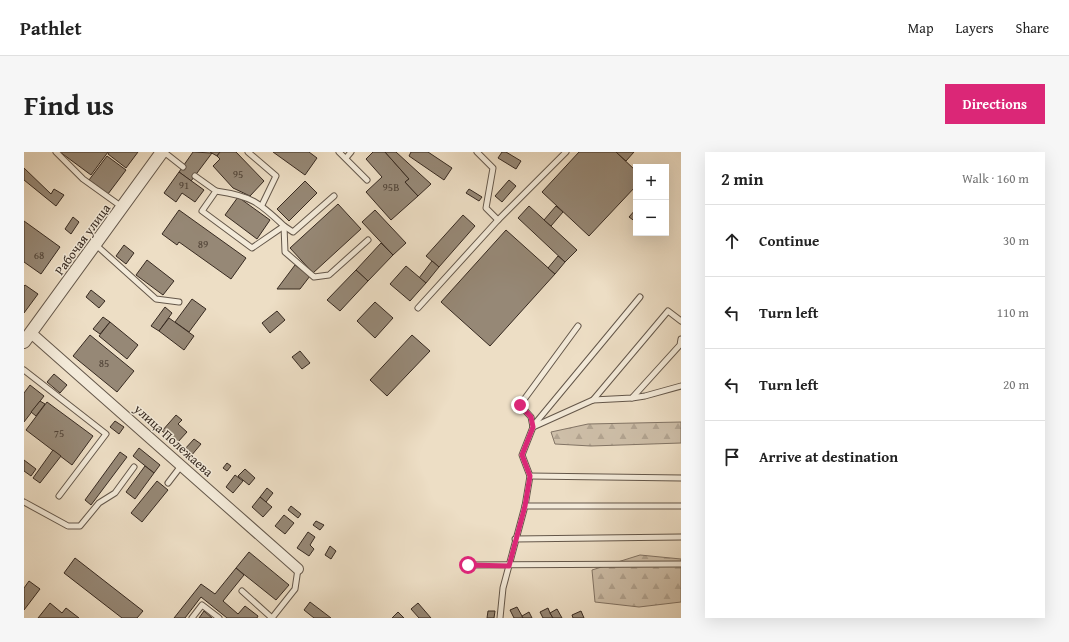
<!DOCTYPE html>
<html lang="en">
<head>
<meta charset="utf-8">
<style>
  :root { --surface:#fff; --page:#f6f6f6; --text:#222; --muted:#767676; --line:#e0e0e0; --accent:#db2777 }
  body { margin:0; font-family:"Gentium Book Plus",serif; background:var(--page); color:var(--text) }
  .controls { position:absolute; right:12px; top:12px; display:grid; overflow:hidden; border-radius:0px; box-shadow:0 4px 16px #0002 }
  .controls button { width:36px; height:36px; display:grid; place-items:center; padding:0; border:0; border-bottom:1px solid var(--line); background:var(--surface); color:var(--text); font:20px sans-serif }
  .stop { position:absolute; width:12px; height:12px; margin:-9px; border:3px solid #db2777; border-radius:50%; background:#fff }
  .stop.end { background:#db2777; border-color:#fff; box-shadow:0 1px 4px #0008 }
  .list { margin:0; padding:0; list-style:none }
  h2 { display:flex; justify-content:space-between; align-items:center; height:52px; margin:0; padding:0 16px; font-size:17px }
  h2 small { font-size:13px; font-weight:400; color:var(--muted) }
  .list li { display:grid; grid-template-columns:26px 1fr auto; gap:12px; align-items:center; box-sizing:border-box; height:72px; padding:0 16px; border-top:1px solid var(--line) }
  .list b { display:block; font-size:15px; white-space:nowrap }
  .list em { font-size:13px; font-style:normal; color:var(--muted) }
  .icon { flex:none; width:22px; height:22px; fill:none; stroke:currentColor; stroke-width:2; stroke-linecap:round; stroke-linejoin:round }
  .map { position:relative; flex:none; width:657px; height:466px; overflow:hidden; border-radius:0px }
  header { display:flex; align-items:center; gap:24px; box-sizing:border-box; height:56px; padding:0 20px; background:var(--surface); border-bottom:1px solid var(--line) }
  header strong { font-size:19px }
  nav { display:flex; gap:22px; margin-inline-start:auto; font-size:14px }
  .intro { display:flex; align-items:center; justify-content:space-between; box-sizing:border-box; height:96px; padding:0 24px }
  h1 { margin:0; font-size:28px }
  .button { padding:10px 18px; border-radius:0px; background:var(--accent); color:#fff; font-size:14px; font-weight:700 }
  main { display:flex; gap:24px; padding:0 24px }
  aside { flex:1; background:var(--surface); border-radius:0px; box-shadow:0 4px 16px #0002 }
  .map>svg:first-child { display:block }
</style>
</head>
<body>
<header>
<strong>Pathlet</strong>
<nav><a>Map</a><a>Layers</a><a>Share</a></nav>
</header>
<div class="intro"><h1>Find us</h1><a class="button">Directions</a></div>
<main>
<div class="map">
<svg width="657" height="466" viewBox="0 0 657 466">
  <defs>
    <pattern id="forest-firs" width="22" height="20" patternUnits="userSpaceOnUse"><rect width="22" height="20" fill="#cebfa9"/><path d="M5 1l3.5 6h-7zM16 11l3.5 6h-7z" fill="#b2a491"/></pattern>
  </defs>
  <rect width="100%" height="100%" fill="#eddec5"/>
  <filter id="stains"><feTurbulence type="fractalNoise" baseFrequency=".005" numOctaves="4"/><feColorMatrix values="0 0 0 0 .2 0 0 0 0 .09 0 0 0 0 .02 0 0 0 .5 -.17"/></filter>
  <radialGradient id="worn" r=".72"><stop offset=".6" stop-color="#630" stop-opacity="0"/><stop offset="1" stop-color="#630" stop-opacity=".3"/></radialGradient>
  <g fill="url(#forest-firs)" stroke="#827465">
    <path d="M657,270V291L567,294L531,292L527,280L564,272Z"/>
    <path d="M616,403L657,407V450L615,455L571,450L568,418Z"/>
  </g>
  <g fill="#968876" stroke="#372a21">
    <path d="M36,0H84L67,23Z"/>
    <path d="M85,0H114L102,16L84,2Z"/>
    <path d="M169,0L188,1L167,29L155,20Z"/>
    <path d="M186,0H196L193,4Z"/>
    <path d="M196,0H212L240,29L226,44L209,36L189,14L196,7L193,4Z"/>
    <path d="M249,0H285L293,6L281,23Z"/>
    <path d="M349,0H361L385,27L381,30L394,44L367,68L342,40L358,25L342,7Z"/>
    <path d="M361,0H372L407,32L394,44L381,30L385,27Z"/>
    <path d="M387,0H404L428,16L420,28L385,4Z"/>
    <path d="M478,0H482L497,9L492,17L474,6Z"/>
    <path d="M555,0H592L612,19V34L565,84L518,40Z"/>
    <path d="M592,0H610L602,9Z"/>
    <path d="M83,4L102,18L84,42L65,28Z"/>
    <path d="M0,16L27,42L30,37L40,43L32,54L0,28Z"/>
    <path d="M155,20L180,38L171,50L158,41L152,50L140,41Z"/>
    <path d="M485,28L492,34L478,50L471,44Z"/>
    <path d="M281,29L293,41L265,69L253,57Z"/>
    <path d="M445,37L458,45L455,49L442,41Z"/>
    <path d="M214,45L246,68L233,87L201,63Z"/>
    <path d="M314,52L337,77L289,121L266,96Z"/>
    <path d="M505,54L553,98L541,110L494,66Z"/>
    <path d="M532,54L539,60L527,74L520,68Z"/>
    <path d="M612,57V70L605,65Z"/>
    <path d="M155,58L222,106L207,127L155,90L153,93L138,82Z"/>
    <path d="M351,58L382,91L369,103L338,70Z"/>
    <path d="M439,63L451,74L415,115L402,104Z"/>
    <path d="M49,65L55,70L47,82L41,77Z"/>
    <path d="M0,69L36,95L17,122L0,110Z"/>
    <path d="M482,78L531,122L466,194L417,150Z"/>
    <path d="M357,91L369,103L344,129L332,118Z"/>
    <path d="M100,93L110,101L102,112L92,104Z"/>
    <path d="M534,104L541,110L531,122L524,116Z"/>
    <path d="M123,108L150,129L139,143L112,123Z"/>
    <path d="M408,109L415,115L402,131L395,126Z"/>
    <path d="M271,113L286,124L276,137H253Z"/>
    <path d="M382,114L402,131L386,149L366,132Z"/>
    <path d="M332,118L344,129L316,159L303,148Z"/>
    <path d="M1,133L14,142L0,161V134Z"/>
    <path d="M67,138L81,149L75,156L62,145Z"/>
    <path d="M168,147L182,157L165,180L151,170Z"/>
    <path d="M351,150L369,166L351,186L333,169Z"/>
    <path d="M141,155L148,161L135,179L127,174Z"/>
    <path d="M253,159L261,168L246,181L238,171Z"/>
    <path d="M79,165L86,170L76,182L69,177Z"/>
    <path d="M145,166L170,184L160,198L135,179Z"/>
    <path d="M86,170L114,193L103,207L75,184Z"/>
    <path d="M66,183L110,219L93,240L49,204Z"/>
    <path d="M388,183L406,199L363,244L346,228Z"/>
    <path d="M276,199L286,211L278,217L268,205Z"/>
    <path d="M30,222L43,233L36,241L23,230Z"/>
    <path d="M6,233L20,244L0,270V241Z"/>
    <path d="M16,249L21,252L12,264L7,260Z"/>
    <path d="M23,250L69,284L48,313L2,278Z"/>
    <path d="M152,263L158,268L154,272L163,280L153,291L138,279Z"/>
    <path d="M91,269L100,275L95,282L86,275Z"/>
    <path d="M170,287L177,292L167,304L160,298Z"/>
    <path d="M115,296L136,313L130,321L109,304Z"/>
    <path d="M29,298L37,304L16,331L9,326Z"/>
    <path d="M96,300L103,305L67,353L61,348Z"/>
    <path d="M0,308L12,317L7,324L0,319Z"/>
    <path d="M203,311L207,314L203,319L199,316Z"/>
    <path d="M121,314L130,321L111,347L102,340Z"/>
    <path d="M221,317L231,326L225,333L214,324Z"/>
    <path d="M211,323L219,329L209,341L202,335Z"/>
    <path d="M133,329L144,338L118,370L107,361Z"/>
    <path d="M243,336L249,341L242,350L236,345Z"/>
    <path d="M236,345L248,355L239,365L228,355Z"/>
    <path d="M267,354L277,362L274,366L264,358Z"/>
    <path d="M260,363L270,371L261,382L251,374Z"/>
    <path d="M292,369L300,373L296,378L289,373Z"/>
    <path d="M284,380L291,385L286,393L290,397L285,404L273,396Z"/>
    <path d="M306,394L312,399L307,407L301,403Z"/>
    <path d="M225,400L265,433L252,448L212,416Z"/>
    <path d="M51,406L119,459L113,466H98L40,421Z"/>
    <path d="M212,416L220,423L199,449L214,462L221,454L234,464L233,466H203L177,445L161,466H150L177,432L191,442Z"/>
    <path d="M5,429L16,437L0,458V436Z"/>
    <path d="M286,450L307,466H290L280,458Z"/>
    <path d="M26,451L38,461L42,456L55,466H14Z"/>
    <path d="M394,451L407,466H395L387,457Z"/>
    <path d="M493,455L498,464L499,466H490L486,458Z"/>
    <path d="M524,456L526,461L529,466H519L516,460Z"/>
    <path d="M533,457L538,466H529L526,461Z"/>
    <path d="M180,459L188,466H175Z"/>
    <path d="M464,459H471L470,466H463Z"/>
    <path d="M557,459L560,466H549L548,463Z"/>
    <path d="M374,460L380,466H368Z"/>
    <path d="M505,460L508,466H499L498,464Z"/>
  </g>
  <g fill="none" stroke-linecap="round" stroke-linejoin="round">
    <g stroke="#64574a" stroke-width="7">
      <g id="service">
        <path d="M32,0L59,27L98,55"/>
        <path d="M140,0L159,15"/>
        <path d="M224,0L252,24L238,53"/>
        <path d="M315,0L343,28"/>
        <path d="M453,0L469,16L462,56L474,68"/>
        <path d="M322,6L327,0"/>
        <path d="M171,24L192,39L178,59L228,96L260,74L269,80L310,44"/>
        <path d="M192,39C227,44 235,50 260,74L261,100L290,125L305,123L344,88"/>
        <path d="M72,93L132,147L155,150"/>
        <path d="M394,156L474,68L542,0"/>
        <path d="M0,218L82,282L35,344"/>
        <path d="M608,246L621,244L657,234"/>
        <path d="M569,248L644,159L657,169"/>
        <path d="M509,274L616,145"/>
        <path d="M509,275L569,248L608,246L656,193L657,187"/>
        <path d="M506,324L657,326"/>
        <path d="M144,331L157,314"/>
        <path d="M0,350L44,374H56L75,351L91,341L110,315"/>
        <path d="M501,354H657"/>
        <path d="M491,387L657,385"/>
        <path d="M444,413L657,412"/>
        <path d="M218,439L248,466"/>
        <path d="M168,466L178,453L195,466"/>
        <path d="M248,466L271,437L274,417"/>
        <path d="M476,466L479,436L501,354L506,324L498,303L509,275L507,265L496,253L554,174"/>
      </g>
    </g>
    <g stroke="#64574a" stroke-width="12">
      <path id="minor" d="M7,181L274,417"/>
    </g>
    <g stroke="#64574a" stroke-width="14">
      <path id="tertiary" d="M0,190L138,0"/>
    </g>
    <use href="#service" stroke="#f3ead9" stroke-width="5"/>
    <use href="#minor" stroke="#f3ead9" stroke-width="10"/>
    <use href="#tertiary" stroke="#f3ead9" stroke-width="12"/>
  </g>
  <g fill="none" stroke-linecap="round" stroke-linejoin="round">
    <path stroke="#db2777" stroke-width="5" d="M444,413L485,414L501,354L506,324L498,303L509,275L507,265L496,253"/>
  </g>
  <g text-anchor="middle" stroke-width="3" stroke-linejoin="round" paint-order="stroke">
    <g font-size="11" fill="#4f4236">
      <text x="214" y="26">95</text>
      <text x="160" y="37">91</text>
      <text x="367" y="39">95В</text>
      <text x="179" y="96">89</text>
      <text x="15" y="107">68</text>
      <text x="80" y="215">85</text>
      <text x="35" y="285">75</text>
    </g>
    <g font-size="13" fill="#372a21" stroke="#f3ead9">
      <text transform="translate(58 87) rotate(-54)" y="5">Рабочая улица</text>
      <text transform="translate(150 288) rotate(42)" y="5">улица Полежаева</text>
    </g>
  </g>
  <rect width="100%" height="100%" filter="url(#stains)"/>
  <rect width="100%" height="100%" fill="url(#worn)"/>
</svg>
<div class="controls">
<button>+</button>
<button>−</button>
</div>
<div class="stop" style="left:444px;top:413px"></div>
<div class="stop end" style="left:496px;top:253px"></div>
</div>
<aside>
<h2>2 min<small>Walk · 160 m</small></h2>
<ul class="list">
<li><svg class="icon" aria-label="ahead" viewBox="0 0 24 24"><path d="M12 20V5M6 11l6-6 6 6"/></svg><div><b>Continue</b></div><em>30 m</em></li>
<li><svg class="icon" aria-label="left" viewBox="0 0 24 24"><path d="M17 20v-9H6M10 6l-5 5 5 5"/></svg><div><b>Turn left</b></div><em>110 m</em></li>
<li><svg class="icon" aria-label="left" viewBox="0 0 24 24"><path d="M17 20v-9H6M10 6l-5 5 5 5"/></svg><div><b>Turn left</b></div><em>20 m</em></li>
<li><svg class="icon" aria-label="arrive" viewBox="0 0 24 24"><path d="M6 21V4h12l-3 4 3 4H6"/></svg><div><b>Arrive at destination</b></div></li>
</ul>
</aside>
</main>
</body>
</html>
